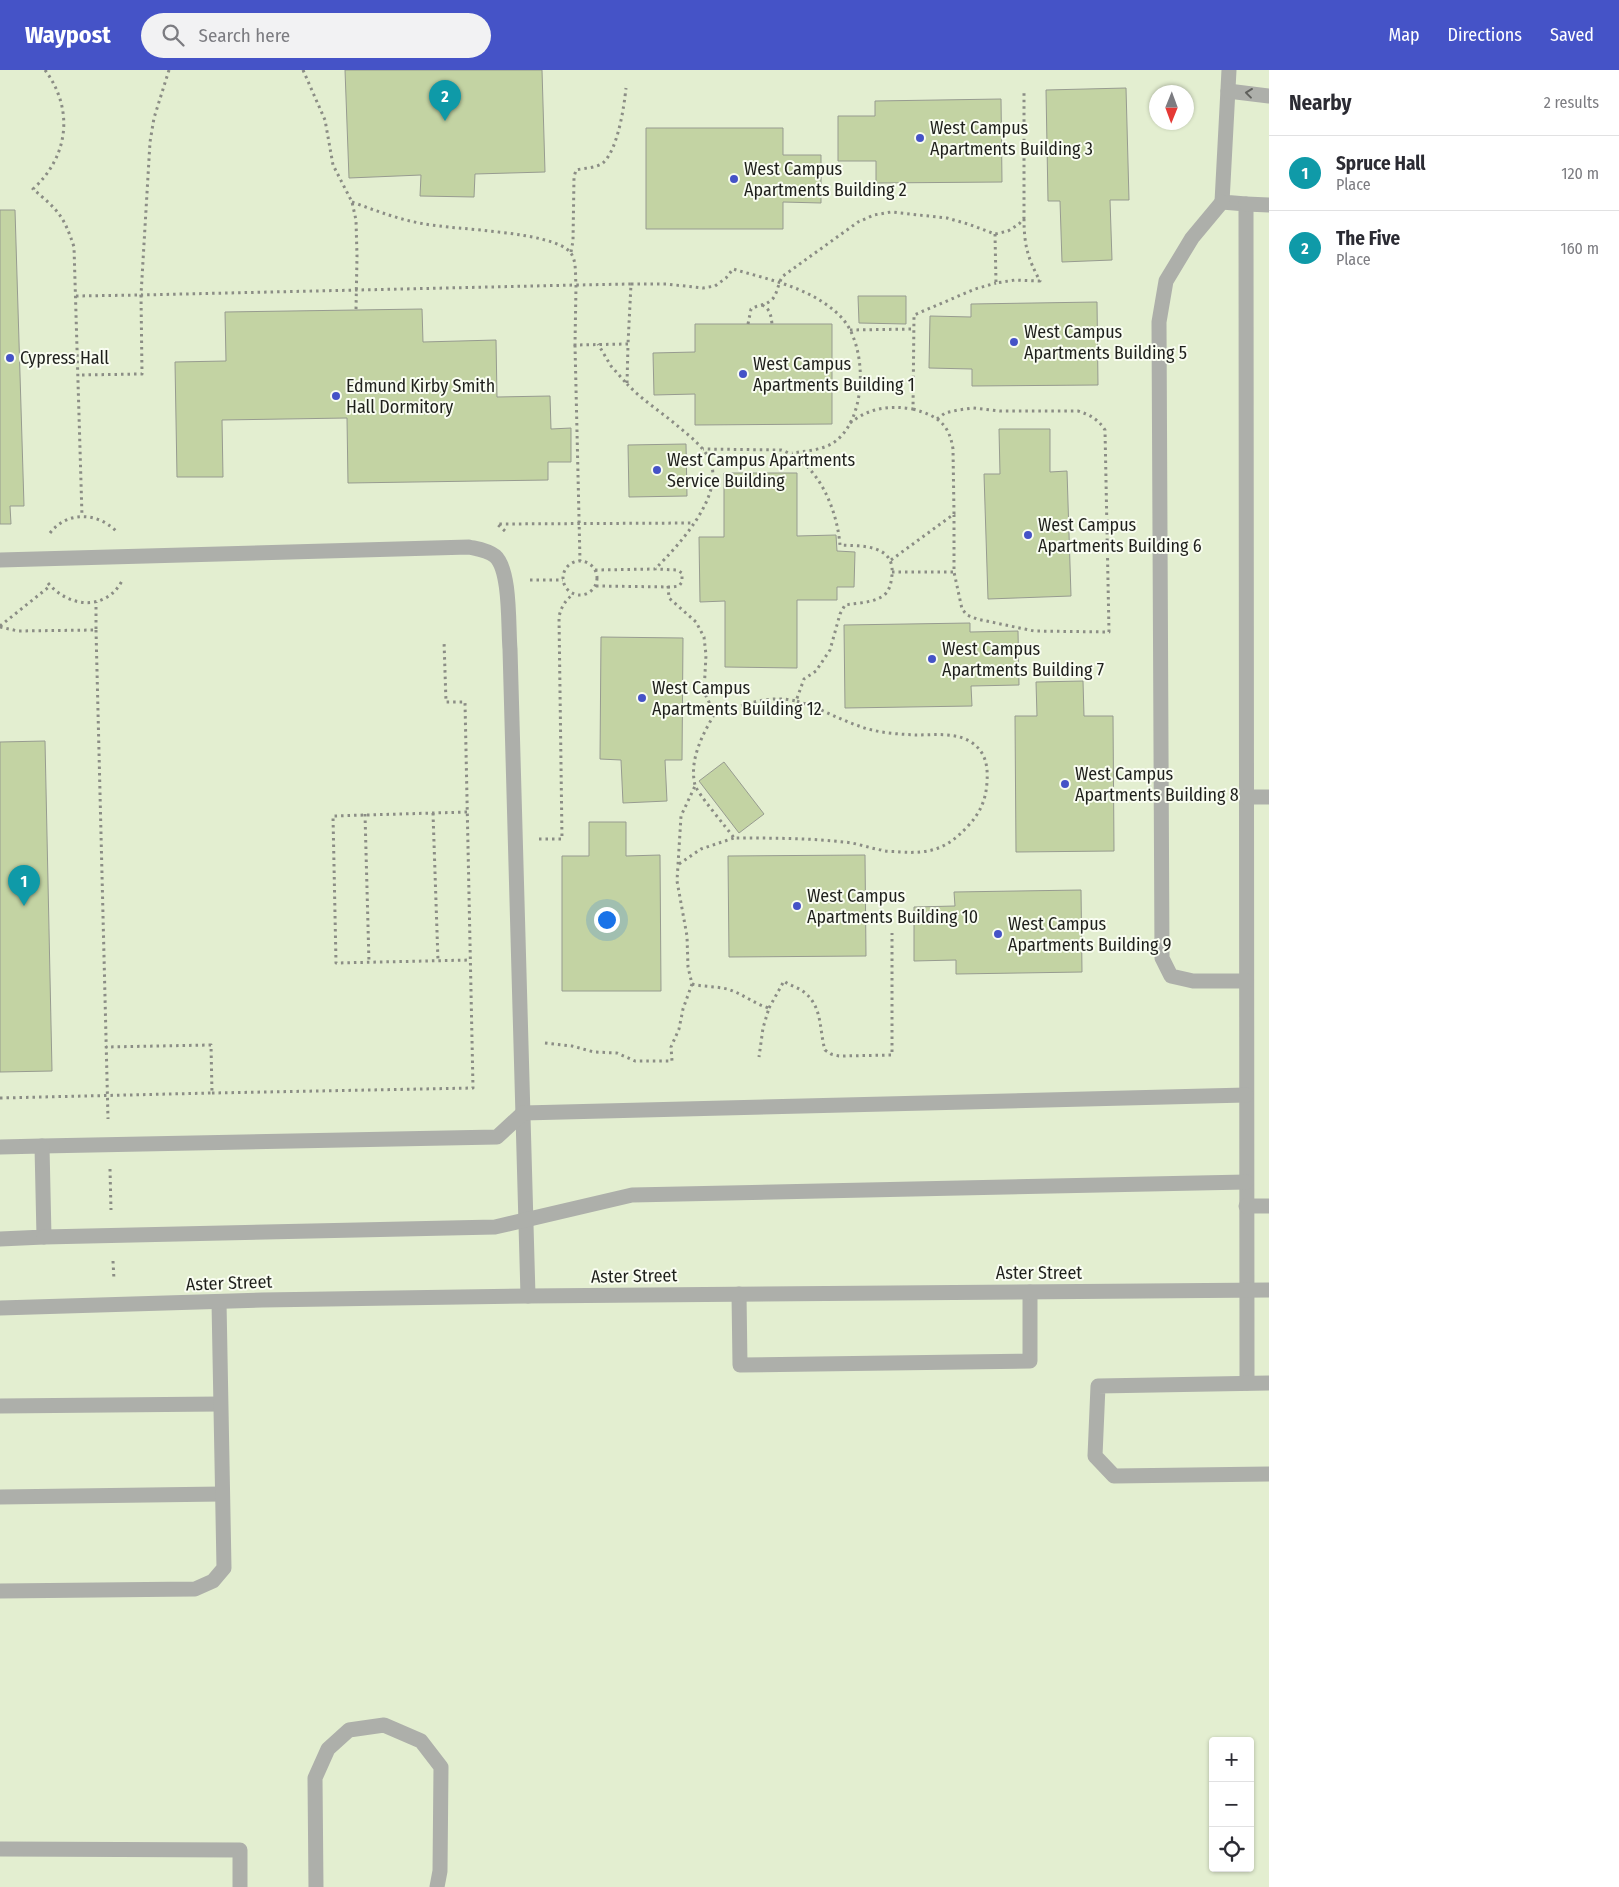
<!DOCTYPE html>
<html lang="en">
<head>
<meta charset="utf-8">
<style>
  :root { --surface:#fff; --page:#f2f2f3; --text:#2b2b33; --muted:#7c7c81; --line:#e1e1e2; --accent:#4553c7 }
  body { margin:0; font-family:"Fira Sans Condensed",sans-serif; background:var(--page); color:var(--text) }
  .controls { position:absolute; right:15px; bottom:15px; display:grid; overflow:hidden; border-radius:5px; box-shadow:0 1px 4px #0004 }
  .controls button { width:45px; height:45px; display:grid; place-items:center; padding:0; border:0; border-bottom:1px solid var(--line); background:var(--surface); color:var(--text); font:25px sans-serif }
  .compass { position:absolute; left:1149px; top:15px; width:45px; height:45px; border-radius:50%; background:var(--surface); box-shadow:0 1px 4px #0004; rotate:181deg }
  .you { position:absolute; left:606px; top:849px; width:18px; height:18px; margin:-12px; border:4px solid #fff; border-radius:50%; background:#1a73e8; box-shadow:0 0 0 8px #1a73e833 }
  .badge { display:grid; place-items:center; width:32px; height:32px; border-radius:50%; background:var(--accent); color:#fff; font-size:16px; font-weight:700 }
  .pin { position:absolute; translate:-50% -41px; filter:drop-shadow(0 1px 2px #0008) }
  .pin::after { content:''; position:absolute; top:26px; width:18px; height:15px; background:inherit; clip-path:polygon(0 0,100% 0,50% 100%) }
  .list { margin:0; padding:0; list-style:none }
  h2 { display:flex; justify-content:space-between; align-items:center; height:65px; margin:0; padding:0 20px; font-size:21px }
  h2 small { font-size:16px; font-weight:400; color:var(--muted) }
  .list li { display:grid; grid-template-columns:32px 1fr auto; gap:15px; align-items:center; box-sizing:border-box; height:75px; padding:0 20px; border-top:1px solid var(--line) }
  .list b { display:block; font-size:19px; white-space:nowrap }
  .list p { margin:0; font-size:16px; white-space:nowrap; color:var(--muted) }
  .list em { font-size:16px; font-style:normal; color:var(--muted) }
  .icon { flex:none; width:28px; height:28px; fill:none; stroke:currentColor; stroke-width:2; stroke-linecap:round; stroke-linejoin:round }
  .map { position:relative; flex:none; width:1269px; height:1817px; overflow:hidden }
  header { display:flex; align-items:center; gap:30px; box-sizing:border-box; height:70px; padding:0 25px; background:var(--accent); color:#fff }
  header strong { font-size:24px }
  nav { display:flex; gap:28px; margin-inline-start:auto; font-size:18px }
  .search { width:350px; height:45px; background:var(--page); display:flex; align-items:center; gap:12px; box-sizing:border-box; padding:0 18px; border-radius:28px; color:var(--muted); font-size:19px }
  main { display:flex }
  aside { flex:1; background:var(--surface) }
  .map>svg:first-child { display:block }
</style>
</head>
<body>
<header>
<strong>Waypost</strong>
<div class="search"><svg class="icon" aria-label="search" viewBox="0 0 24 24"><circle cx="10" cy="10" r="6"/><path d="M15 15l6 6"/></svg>Search here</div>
<nav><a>Map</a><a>Directions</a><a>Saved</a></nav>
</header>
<main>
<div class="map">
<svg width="1269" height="1817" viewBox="0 0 1269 1817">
  <rect width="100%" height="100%" fill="#f9fdf1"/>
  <path fill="#e3eed0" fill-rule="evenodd" d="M0,0H1269V1817H0ZM1156,22H1186V52H1156ZM1213,1671H1250V1798H1213Z"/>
  <g fill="#c3d3a3" stroke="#979b90">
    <path d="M345,0H542L545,102L475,104L474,127L420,126L421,105L349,108Z"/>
    <path d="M1126,18L1129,130H1110L1112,190L1062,192L1060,131H1048L1046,20Z"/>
    <path d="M1001,29L1002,112L876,113V91H838V46H875V31Z"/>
    <path d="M646,58H783V85H821V133L783,132V159H646Z"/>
    <path d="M0,140H15L24,436H10L11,454H0Z"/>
    <path d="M858,226H906V254L859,253Z"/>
    <path d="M1097,232L1098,315L972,316V299L929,298L930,246L971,247V234Z"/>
    <path d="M422,239L423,272L496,270L497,327L550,326L551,359L571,358V392H548V410L348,413L347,348L222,350L223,407H177L175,292L226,291L225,242Z"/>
    <path d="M695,254H832V354L695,355V324L654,325L653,283L695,282Z"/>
    <path d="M999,359H1050V402L1067,401L1071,526L988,529L984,404H1000Z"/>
    <path d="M686,374L687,426L629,427L628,375Z"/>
    <path d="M724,403H797V466L836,465L837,481L855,482L854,517H837V530H797V598L725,597V531L700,532L699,467H724Z"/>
    <path d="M970,553V562L1018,561L1019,615L971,616L972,636L845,638L844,555Z"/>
    <path d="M601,567L683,568L682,690H665L667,731L623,733L621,690L600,689Z"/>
    <path d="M1083,611L1084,646H1113L1114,781L1016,782L1015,646H1037L1036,612Z"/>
    <path d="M45,671L52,1001L0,1002V672Z"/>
    <path d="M724,692L764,744L739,763L699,711Z"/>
    <path d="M589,752H626V786L660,785L661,921H562V786H589Z"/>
    <path d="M865,785L866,886L729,887L728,786Z"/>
    <path d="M1081,820L1082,902L956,904V890L914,891V837L955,836L954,822Z"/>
  </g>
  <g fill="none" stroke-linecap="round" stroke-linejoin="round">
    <g stroke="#8b8d85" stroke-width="3" stroke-dasharray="2.5 4" stroke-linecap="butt">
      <path d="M45,0C74,39 69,86 33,119C58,140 64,146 74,177L82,446"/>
      <path d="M169,0L154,48L150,72L141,225L576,215L575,275L628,274L627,314L611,296L598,274"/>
      <path d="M303,0L325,50L333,95L352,132L356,150L357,186L356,240"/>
      <path d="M352,132C377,141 400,150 425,154C456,160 551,161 570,182C577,190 575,205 576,215L631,214L628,274"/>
      <path d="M995,164L996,213L1015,210L1040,211C1028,189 1024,175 1024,149"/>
      <path d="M571,182L573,171L574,107L576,100C584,98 596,98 603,93C618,79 624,37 626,18"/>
      <path d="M631,214H666L703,218L715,216L726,208L733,199C770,210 813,218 841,247C868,275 868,350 833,373C822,380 806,381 792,383"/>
      <path d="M76,226L141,225L142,304L78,305"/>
      <path d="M762,235C770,239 771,245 772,254"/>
      <path d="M748,254L751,239C757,235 764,236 770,231C778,226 777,214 783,206L858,152L874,145L891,142L947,148L968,154L995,164L1008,161L1019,154L1024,148V22"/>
      <path d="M850,260L914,259"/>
      <path d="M575,275L580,491"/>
      <path d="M937,349L945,343L958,340L973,338L1000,341H1078C1090,345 1098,349 1105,360L1109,562L1034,561L977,549L967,545L962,539L954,502"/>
      <path d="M850,353C869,338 889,335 913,339L914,245L975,219L996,213"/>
      <path d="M505,461L497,454L693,453"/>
      <path d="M50,463C67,441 97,442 116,461"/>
      <path d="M891,490L954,444L953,379C949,353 937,346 913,339"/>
      <circle cx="580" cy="508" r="17"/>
      <path d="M595,500L655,499C678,476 727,424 709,388C702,376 691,367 680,358C663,343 643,331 627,314"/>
      <path d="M892,502H954V445"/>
      <path d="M530,510H563"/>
      <path d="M48,513C68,537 105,542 122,511"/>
      <path d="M596,516L672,517L679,516L682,512V503L677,500L656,499"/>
      <path d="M668,516L669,528L696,552L704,567L706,585L704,622L709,632L708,638L714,645C740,636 768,624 796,631L804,609L816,601L830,580L840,544L845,535C857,533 872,533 883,526C890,521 891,513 892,505C895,474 861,476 840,475C837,439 818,392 781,380L703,379"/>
      <path d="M0,556L50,516"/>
      <path d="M0,557L18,561L96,560V532"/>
      <path d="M96,560L108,1049"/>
      <path d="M714,645C702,665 689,691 695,715C697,723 727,758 734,768C771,768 808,768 844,772C857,773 869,778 881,780C887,782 894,781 900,782C930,784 947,779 968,756C980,743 986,730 987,712C988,696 986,682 971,672C955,662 934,665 916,665C897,664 877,663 859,656C838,649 818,637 796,631"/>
      <path d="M467,742L333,746L336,893L470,890"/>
      <path d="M433,743L438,891"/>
      <path d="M365,744L369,893"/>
      <path d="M539,769H562L559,547C561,537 565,531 573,524"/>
      <path d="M679,794L701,779L734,768"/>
      <path d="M692,914C703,917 715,916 727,919C742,923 754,934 769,938L763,958L759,987"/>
      <path d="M769,938L784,911C790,916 798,917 804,922C823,937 819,960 825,980L831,984L839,986L892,985V863"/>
      <path d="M545,973L572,976L594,982L617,983L635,991H672L671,977L679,959L683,939L692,914L688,897L687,866L677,811L681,746L695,716"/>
      <path d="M212,1023L473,1018L465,632H446L444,571"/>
      <path d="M0,1028L212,1023L211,975L106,977"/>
      <path d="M110,1099L111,1140"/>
      <path d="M113,1191L114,1210"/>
    </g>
    <g stroke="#adafaa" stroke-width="15">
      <path d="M1229,0L1222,132L1246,134L1247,1313"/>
      <path d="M1228,21L1269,26"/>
      <path d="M1222,132L1192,168L1166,211L1159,252L1162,888L1171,906L1193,911H1246"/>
      <path d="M0,490L469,477C478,479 487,480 495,486C511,500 508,558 510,579L528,1226"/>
      <path d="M1246,727H1269"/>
      <path d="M42,1076L497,1067L523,1043L1246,1025"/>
      <path d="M0,1077L42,1076L44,1167L0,1169"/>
      <path d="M1246,1136H1269"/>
      <path d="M44,1167L495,1157L632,1125L1246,1112"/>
      <path d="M739,1224L740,1295L1030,1291V1222"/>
      <path d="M1269,1313L1098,1316L1095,1386L1114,1406L1269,1404"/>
      <path d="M0,1336L220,1334"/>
      <path d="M0,1427L222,1424"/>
      <path d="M0,1521L195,1519L213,1511L224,1498L219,1232"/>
      <path d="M0,1779L240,1780V1817"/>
      <path d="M316,1817L315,1708L328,1679L349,1660L384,1655L421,1671L441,1697L440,1801L437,1817"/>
    </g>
    <g stroke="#adafaa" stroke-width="15">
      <path d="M1246,134L1269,135"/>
      <path d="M0,1238L262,1230L528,1226L1269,1220"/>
    </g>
  </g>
  <defs><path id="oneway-chevron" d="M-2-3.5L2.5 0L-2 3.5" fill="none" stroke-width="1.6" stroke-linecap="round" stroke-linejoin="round" transform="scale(1.25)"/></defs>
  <use stroke="#5f605c" href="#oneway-chevron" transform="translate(1249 23) rotate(-173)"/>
  <g fill="#4553c7" stroke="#f9fdf1" stroke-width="2">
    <circle cx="920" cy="68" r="5"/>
    <circle cx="734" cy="109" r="5"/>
    <circle cx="1014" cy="272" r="5"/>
    <circle cx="10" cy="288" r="5"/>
    <circle cx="743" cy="304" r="5"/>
    <circle cx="336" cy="326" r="5"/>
    <circle cx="657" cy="400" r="5"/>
    <circle cx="1028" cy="465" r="5"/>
    <circle cx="932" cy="589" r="5"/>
    <circle cx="642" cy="628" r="5"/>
    <circle cx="1065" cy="714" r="5"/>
    <circle cx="797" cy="836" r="5"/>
    <circle cx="998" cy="864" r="5"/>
  </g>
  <g text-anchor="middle" stroke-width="4" stroke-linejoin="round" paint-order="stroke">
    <g font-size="18" fill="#1f201c" stroke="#f9fdf1" text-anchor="start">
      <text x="930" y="64">West Campus<tspan x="930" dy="21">Apartments Building 3</tspan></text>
      <text x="744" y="105">West Campus<tspan x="744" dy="21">Apartments Building 2</tspan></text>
      <text x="1024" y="268">West Campus<tspan x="1024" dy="21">Apartments Building 5</tspan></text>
      <text x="20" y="294">Cypress Hall</text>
      <text x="753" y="300">West Campus<tspan x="753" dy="21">Apartments Building 1</tspan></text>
      <text x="346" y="322">Edmund Kirby Smith<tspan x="346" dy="21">Hall Dormitory</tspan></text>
      <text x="667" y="396">West Campus Apartments<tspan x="667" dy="21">Service Building</tspan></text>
      <text x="1038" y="461">West Campus<tspan x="1038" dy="21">Apartments Building 6</tspan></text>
      <text x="942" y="585">West Campus<tspan x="942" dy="21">Apartments Building 7</tspan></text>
      <text x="652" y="624">West Campus<tspan x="652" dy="21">Apartments Building 12</tspan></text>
      <text x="1075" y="710">West Campus<tspan x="1075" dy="21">Apartments Building 8</tspan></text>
      <text x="807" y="832">West Campus<tspan x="807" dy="21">Apartments Building 10</tspan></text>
      <text x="1008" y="860">West Campus<tspan x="1008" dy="21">Apartments Building 9</tspan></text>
    </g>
    <g font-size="18" fill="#1f201c" stroke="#f9fdf1">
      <text x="1039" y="1209">Aster Street</text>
      <text transform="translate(634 1206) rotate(-1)" y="6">Aster Street</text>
      <text transform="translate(229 1213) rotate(-2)" y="6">Aster Street</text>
    </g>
  </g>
</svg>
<div class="controls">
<button>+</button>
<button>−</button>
<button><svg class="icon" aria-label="locate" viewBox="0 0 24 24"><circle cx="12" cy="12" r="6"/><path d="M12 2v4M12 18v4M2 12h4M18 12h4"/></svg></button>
</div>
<svg class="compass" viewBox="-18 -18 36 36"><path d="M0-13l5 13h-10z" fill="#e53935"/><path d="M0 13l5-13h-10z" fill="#7c7c81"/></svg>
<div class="you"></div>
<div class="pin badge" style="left:24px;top:836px;background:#0f9aa8">1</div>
<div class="pin badge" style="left:445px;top:51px;background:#0f9aa8">2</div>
</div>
<aside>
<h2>Nearby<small>2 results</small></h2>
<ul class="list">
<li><span class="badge" style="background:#0f9aa8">1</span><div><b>Spruce Hall</b><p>Place</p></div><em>120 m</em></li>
<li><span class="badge" style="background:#0f9aa8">2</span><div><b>The Five</b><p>Place</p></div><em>160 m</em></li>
</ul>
</aside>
</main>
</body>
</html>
